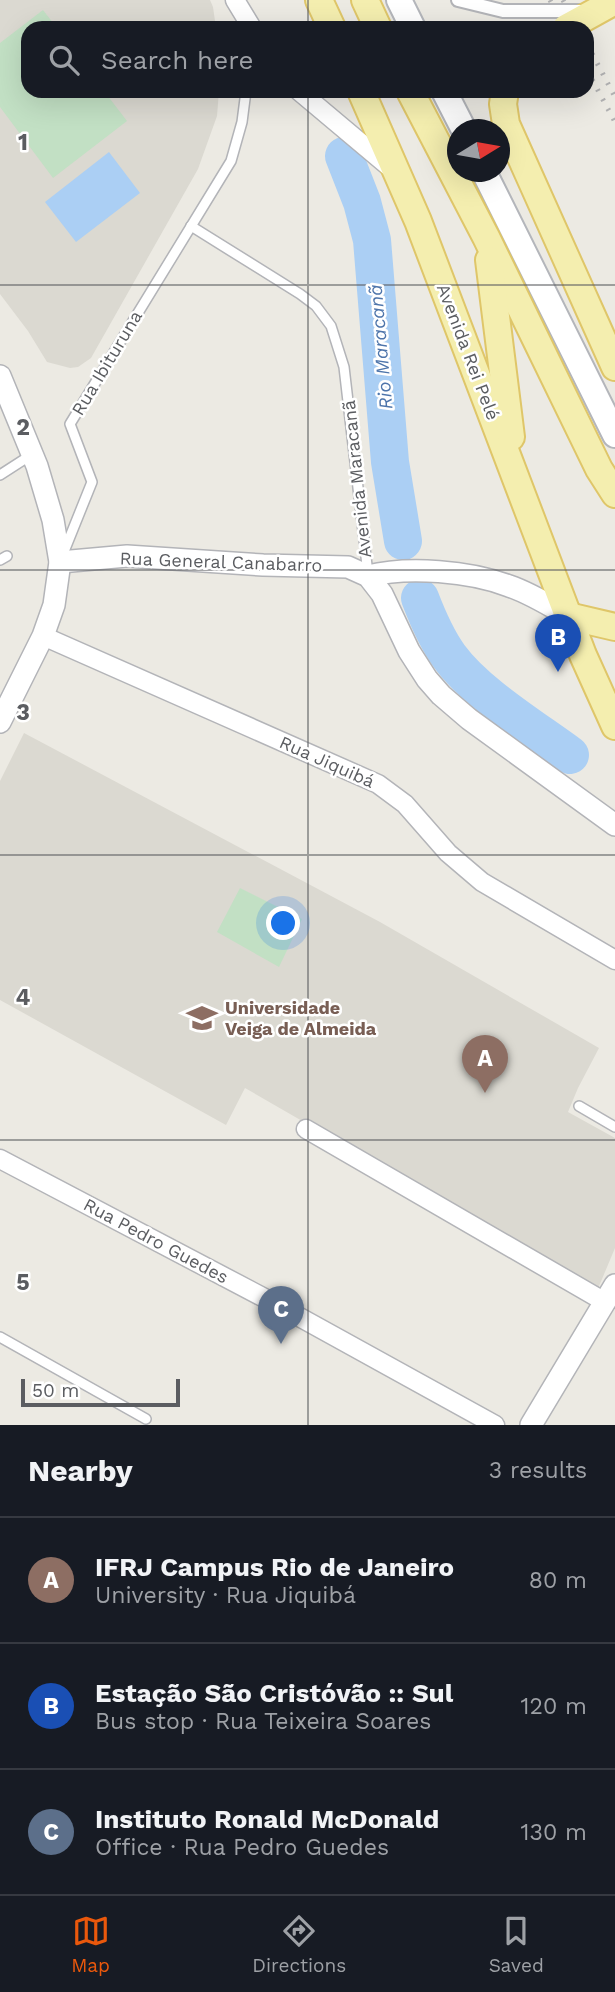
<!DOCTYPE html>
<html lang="en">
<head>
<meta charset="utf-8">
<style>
  :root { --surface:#171b24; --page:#242831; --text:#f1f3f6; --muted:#9ea1a6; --line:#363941; --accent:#ea580c }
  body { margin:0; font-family:"Work Sans",sans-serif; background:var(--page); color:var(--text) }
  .compass { position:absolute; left:447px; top:119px; width:63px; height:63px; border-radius:50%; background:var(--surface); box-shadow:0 7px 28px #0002; rotate:79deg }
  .scale { position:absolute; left:21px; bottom:18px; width:159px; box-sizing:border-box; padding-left:7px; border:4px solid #5b5d61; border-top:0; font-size:19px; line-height:24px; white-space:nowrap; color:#5b5d61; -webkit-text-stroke:5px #fff; paint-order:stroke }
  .you { position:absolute; left:284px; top:924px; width:24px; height:24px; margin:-18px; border:5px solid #fff; border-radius:50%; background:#1a73e8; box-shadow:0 0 0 10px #1a73e833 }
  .badge { display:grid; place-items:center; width:46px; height:46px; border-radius:50%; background:var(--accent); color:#fff; font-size:23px; font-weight:700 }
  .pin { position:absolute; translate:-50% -58px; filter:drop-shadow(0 2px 4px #0008) }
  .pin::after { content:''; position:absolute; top:37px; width:24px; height:21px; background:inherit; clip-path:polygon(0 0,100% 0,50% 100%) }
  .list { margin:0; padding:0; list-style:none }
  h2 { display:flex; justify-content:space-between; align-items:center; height:91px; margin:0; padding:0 28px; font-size:30px }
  h2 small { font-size:23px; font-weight:400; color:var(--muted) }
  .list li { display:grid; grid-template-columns:46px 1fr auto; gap:21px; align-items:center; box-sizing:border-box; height:126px; padding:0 28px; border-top:2px solid var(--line) }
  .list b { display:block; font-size:26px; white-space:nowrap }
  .list p { margin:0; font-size:23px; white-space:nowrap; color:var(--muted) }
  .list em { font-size:23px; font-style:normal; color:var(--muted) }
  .icon { flex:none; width:38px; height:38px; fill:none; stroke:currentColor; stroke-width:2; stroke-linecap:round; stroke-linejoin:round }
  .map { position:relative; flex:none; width:615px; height:1425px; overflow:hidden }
  .search { position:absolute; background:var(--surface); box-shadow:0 7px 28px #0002; left:21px; right:21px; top:21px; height:77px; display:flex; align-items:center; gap:18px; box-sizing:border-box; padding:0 24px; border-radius:21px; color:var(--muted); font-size:26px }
  .sheet { height:469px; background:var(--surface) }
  nav { display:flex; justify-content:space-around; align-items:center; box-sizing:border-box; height:98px; border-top:2px solid var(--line); background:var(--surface); font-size:19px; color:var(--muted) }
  nav a { display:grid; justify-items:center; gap:4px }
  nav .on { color:var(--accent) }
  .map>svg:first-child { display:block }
</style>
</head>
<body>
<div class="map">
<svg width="615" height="1425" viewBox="0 0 615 1425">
  <rect width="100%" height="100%" fill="#eceae3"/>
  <g fill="#dbd9d1">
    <path d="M0,0H210L213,7L216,28H28V91H219L217,116L198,169L91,358L78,367L70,368L47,362L28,331L0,294Z"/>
    <path d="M24,733L380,922L599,1048L578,1088L568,1112L615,1138V1248L597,1291L245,1088L226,1125L0,1000V781Z"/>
  </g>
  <g fill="#c2e0c4">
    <path d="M43,10L57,28H28V91H104L127,121L53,178L0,107V43Z"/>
    <path d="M240,888L302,919L279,967L217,932Z"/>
  </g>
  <path fill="#abcff4" d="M109,152L140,193L76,242L45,202Z"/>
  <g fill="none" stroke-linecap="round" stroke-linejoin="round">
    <g stroke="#abcff4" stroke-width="38">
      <path d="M344,156L362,202L372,240L390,462L403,541"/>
      <path d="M420,598C428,619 436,638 449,656C476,693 532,727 570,755"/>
    </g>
    <g stroke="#b3b4b8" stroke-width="12">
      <g id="service">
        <path d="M191,226L300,294L316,306L331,326L344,367L368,574"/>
        <path d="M0,475L31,455"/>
        <path d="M63,554L92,482L70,424L231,161L242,122L246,91"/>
        <path d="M0,560L7,556"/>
        <path d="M579,1106L615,1127"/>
        <path d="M0,1337L146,1419"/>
      </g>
    </g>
    <g stroke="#b3b4b8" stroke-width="16">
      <path id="pedestrian" d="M458,0L503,11H542"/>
    </g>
    <g stroke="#b3b4b8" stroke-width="21">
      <g id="minor">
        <path d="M235,0L252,28"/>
        <path d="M299,91L393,170"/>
        <path d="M43,636L378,784L405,804L448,853L482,882L615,960"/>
        <path d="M306,1129L605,1302"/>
        <path d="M0,1159L274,1303L495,1425"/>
      </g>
    </g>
    <g stroke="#b3b4b8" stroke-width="24">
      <g id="tertiary">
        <path d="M0,376L37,466L53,520L60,562L54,605L43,636L0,722"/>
        <path d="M60,562L127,556L263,565L348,567L368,576L382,594L409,651L427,679L441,695L469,719L615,825"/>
        <path d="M368,576C408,566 470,571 509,586C530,593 549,605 568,616"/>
        <path d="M531,1425L615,1285"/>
      </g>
    </g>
    <g stroke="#b4b6bb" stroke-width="28">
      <g id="secondary">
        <path d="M399,0L413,28"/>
        <path d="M444,91L464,130"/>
        <path d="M484,172L615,435"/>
      </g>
    </g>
    <g stroke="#dfc669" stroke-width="30">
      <g id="primary">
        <path d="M319,0L332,28"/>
        <path d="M365,0L378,28"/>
        <path d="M361,91L418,221L583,655L615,726"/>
        <path d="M410,91L486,237L599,469L615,494"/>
        <path d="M505,91L503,104L506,124L615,367"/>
        <path d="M489,260L511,437"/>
        <path d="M568,616L615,627"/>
      </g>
    </g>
    <use href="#service" stroke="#fff" stroke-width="9"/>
    <use href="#pedestrian" stroke="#fff" stroke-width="12"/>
    <use href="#minor" stroke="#fff" stroke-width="18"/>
    <use href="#tertiary" stroke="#fff" stroke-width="21"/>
    <use href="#secondary" stroke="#fff" stroke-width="24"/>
    <use href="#primary" stroke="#f4eeaf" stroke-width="26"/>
    <g stroke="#b1b1b2" stroke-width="5" stroke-dasharray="2 9" stroke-linecap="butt">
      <path d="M550,0L565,28"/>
      <path d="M563,0L578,28"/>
      <path d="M587,44L615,97"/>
      <path d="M587,70L615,122"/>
    </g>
    <g stroke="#b3b4b8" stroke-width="16" stroke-linecap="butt">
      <path id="pedestrian-bridge" d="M542,11H583"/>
    </g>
    <g stroke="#dfc669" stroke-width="30" stroke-linecap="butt">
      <path id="primary-bridge" d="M566,28L615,1"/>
    </g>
    <use href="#pedestrian-bridge" stroke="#fff" stroke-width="12"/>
    <use href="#primary-bridge" stroke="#f4eeaf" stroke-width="26"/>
  </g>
  <path fill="none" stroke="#5b5d61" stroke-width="2" stroke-opacity="0.55" d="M308,0V28M308,91V1425M0,285H615M0,570H615M0,855H615M0,1140H615"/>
  <defs>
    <g id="university-bare" transform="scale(2.415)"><path d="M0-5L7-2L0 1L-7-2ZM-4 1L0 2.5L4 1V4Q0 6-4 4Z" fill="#8d6e63" stroke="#fff" stroke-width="2.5" paint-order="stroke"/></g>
  </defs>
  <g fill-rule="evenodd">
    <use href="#university-bare" x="202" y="1018"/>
  </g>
  <g text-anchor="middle" stroke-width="5" stroke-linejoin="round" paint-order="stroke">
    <g font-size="18" fill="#5b5d61" stroke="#fff">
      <text transform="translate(468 352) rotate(69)" y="6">Avenida Rei Pelé</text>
      <text transform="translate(107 363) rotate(-59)" y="6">Rua Ibituruna</text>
      <text transform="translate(357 479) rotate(-96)" y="6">Avenida Maracanã</text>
      <text transform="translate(221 562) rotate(2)" y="6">Rua General Canabarro</text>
      <text transform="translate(327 762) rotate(24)" y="6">Rua Jiquibá</text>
      <text transform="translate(156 1241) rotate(28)" y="6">Rua Pedro Guedes</text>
    </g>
    <g font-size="18" font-weight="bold" fill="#785e54" stroke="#fff" text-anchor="start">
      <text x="225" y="1014">Universidade<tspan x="225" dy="21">Veiga de Almeida</tspan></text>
    </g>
    <g font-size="19" font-style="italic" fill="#4e75ab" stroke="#fff">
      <text transform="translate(380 347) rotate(-95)" y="7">Rio Maracanã</text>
    </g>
  </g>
  <g font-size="23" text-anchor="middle" font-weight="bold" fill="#5b5d61" stroke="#fff" stroke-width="5" stroke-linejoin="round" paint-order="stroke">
    <text x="23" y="150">1</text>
    <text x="23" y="435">2</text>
    <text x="23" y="720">3</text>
    <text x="23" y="1005">4</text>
    <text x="23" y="1290">5</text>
  </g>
</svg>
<svg class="compass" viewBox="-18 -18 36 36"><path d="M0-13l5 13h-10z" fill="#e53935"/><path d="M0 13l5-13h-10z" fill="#9ea1a6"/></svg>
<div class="scale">50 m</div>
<div class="you"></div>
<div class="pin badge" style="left:485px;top:1093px;background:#8d6e63">A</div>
<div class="pin badge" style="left:558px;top:672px;background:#1a4fb4">B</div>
<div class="pin badge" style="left:281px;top:1344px;background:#5c6f8a">C</div>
<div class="search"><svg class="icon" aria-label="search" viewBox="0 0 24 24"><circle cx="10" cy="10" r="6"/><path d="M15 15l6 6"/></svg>Search here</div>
</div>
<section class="sheet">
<h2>Nearby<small>3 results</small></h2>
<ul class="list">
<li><span class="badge" style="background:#8d6e63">A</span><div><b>IFRJ Campus Rio de Janeiro</b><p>University · Rua Jiquibá</p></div><em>80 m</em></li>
<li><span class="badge" style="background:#1a4fb4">B</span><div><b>Estação São Cristóvão :: Sul</b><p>Bus stop · Rua Teixeira Soares</p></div><em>120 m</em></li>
<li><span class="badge" style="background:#5c6f8a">C</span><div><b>Instituto Ronald McDonald</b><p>Office · Rua Pedro Guedes</p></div><em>130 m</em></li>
</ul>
</section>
<nav>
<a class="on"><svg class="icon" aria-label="map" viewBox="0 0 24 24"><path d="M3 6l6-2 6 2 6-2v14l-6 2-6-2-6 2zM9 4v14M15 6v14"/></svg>Map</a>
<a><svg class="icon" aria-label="directions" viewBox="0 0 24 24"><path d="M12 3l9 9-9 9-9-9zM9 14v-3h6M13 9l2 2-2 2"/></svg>Directions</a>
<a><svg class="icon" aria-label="saved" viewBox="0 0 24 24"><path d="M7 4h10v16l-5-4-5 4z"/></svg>Saved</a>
</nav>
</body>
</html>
